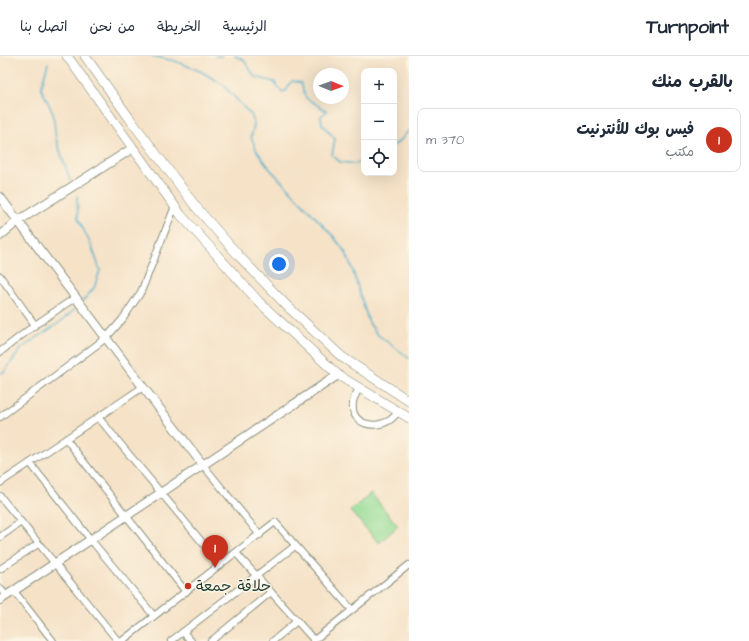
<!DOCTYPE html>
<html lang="ar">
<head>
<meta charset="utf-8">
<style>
  :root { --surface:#fff; --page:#f2f2f3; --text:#1f2937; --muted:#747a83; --line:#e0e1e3; --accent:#c8321e }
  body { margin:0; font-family:"Architects Daughter","Playpen Sans Arabic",sans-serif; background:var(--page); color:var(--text); direction:rtl }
  .controls { position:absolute; right:12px; top:12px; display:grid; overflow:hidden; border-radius:8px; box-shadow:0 4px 16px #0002 }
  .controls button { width:36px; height:36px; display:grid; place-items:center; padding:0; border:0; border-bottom:1px solid var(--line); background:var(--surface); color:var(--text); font:20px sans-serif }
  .compass { position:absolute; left:313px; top:12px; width:36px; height:36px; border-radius:50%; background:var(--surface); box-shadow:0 4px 16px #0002; rotate:91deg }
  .you { position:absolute; left:279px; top:208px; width:14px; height:14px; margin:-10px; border:3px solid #fff; border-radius:50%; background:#1a73e8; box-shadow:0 0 0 6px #1a73e833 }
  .badge { display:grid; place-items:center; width:26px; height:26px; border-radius:50%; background:var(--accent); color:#fff; font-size:13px; font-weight:700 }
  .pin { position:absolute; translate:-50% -33px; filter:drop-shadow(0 1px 2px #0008) }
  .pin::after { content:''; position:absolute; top:21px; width:14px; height:12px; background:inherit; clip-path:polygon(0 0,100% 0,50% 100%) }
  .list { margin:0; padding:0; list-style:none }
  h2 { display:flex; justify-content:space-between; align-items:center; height:52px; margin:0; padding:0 16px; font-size:17px }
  h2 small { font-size:13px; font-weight:400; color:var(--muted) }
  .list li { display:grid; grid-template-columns:26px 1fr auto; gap:12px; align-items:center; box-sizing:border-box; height:64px; margin:0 8px 8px; padding:0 8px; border:1px solid var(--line); border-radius:8px }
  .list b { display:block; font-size:15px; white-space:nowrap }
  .list p { margin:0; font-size:13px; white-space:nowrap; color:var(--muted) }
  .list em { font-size:13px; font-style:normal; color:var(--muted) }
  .icon { flex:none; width:22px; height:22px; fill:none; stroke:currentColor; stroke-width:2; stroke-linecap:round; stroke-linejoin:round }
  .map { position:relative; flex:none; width:409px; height:585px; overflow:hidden; direction:ltr }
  header { display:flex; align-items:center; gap:24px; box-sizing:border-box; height:56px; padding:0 20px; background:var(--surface); border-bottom:1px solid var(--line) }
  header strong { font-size:19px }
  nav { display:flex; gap:22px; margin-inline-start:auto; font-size:14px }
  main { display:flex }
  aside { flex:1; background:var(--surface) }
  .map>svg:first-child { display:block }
</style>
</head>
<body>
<header>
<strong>Turnpoint</strong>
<nav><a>الرئيسية</a><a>الخريطة</a><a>من نحن</a><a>اتصل بنا</a></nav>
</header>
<main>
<aside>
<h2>بالقرب منك<small></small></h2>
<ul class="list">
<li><span class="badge">1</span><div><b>فيس بوك للأنترنيت</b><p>مكتب</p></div><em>370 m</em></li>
</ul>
</aside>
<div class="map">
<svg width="409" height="585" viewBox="0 0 409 585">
  <rect width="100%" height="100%" fill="#fcf5e5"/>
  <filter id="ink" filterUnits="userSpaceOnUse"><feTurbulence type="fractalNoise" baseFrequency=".025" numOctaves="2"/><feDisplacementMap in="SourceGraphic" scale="8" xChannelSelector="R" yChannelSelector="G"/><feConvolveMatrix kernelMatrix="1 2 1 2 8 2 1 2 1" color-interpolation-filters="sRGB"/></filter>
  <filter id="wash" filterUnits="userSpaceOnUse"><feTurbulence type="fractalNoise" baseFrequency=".012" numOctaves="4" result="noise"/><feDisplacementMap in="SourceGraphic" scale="16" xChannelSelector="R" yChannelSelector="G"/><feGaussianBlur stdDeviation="0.9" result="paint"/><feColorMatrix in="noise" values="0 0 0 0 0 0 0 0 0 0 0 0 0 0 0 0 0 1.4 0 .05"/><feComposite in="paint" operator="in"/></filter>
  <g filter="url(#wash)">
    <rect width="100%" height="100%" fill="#f5e2c7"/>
    <path fill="#96dd97" stroke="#5a8d66" d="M371,437L398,470L379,487L350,455Z"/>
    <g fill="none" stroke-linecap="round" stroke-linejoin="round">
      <g stroke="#4daecc" stroke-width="1.5">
        <path d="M152,0L175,5L200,15L222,28L252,60L254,69L251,81L257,95L270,113L334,181L346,197L351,209L369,267L378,279L409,302"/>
        <path d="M215,0H222"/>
        <path d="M235,0L243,3L255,21L274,26L282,36L287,34L290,27L293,25L301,27L306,42L327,55L321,60L322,68L335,83L332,99L340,106L356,108L364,105"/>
        <path d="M48,7L41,32L53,57L56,83L70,124"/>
        <path d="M394,89L399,86L409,74"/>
        <path d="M77,140L78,162L92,191L100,214L94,232L82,246"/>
        <path d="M0,317L4,316L22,292L63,264L78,250"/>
      </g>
    </g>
  </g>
  <g filter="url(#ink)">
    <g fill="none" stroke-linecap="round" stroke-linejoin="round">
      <g stroke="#8a907e" stroke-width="8">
        <g id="street">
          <path d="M0,220L35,269"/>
          <path d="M0,296L35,269L76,241"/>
          <path d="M359,332C357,337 353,342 353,347C350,368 375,374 390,364C393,362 396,358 399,356"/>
          <path d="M0,361L106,282L122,264L141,236L175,150"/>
          <path d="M98,361L221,509"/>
          <path d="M66,383L186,536"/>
          <path d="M30,407L91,484L154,560"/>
          <path d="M203,409L260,479"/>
          <path d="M0,427L143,331"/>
          <path d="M0,440L118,585"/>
          <path d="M0,481L21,466"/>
          <path d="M236,497L314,584"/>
          <path d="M0,513L38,488"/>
          <path d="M0,532L6,540"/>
          <path d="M14,535L53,585"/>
          <path d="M122,585L275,466L352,554"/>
          <path d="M171,585L183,576"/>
          <path d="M191,585L183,576L295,490"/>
          <path d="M211,585L271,536"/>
          <path d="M273,585L297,565"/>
          <path d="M313,585L409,509"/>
        </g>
      </g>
      <g stroke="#8a907e" stroke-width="10">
        <g id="secondary">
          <path d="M0,141L143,331L203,409"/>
          <path d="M0,180L18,165L133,92"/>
          <path d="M0,544L338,319"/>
        </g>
      </g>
      <g stroke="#8a907e" stroke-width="10">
        <g id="primary">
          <path d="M67,0L181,159L259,246L338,319L409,362"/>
          <path d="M85,0L130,63L196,151L239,200L286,249L342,301L409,345"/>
        </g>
      </g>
      <use href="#street" stroke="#fff" stroke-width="6"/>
      <use href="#secondary" stroke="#fff" stroke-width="8"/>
      <use href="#primary" stroke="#fff" stroke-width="9"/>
    </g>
  </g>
  <circle fill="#c8321e" stroke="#fcf5e5" stroke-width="1.5" cx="188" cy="530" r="4"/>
  <g text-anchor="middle" stroke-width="3" stroke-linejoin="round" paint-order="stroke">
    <g font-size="15" fill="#1f3d34" stroke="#fcf5e5" text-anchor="start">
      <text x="196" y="535">حلاقة جمعة</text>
    </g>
  </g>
</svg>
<div class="controls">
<button>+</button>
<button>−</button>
<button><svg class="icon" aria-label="locate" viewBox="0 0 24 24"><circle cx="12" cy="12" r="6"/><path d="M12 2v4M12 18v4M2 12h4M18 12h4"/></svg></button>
</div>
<svg class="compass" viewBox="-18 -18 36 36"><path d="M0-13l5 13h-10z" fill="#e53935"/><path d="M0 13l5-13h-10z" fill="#747a83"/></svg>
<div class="you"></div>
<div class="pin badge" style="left:215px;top:512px">1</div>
</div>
</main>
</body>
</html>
